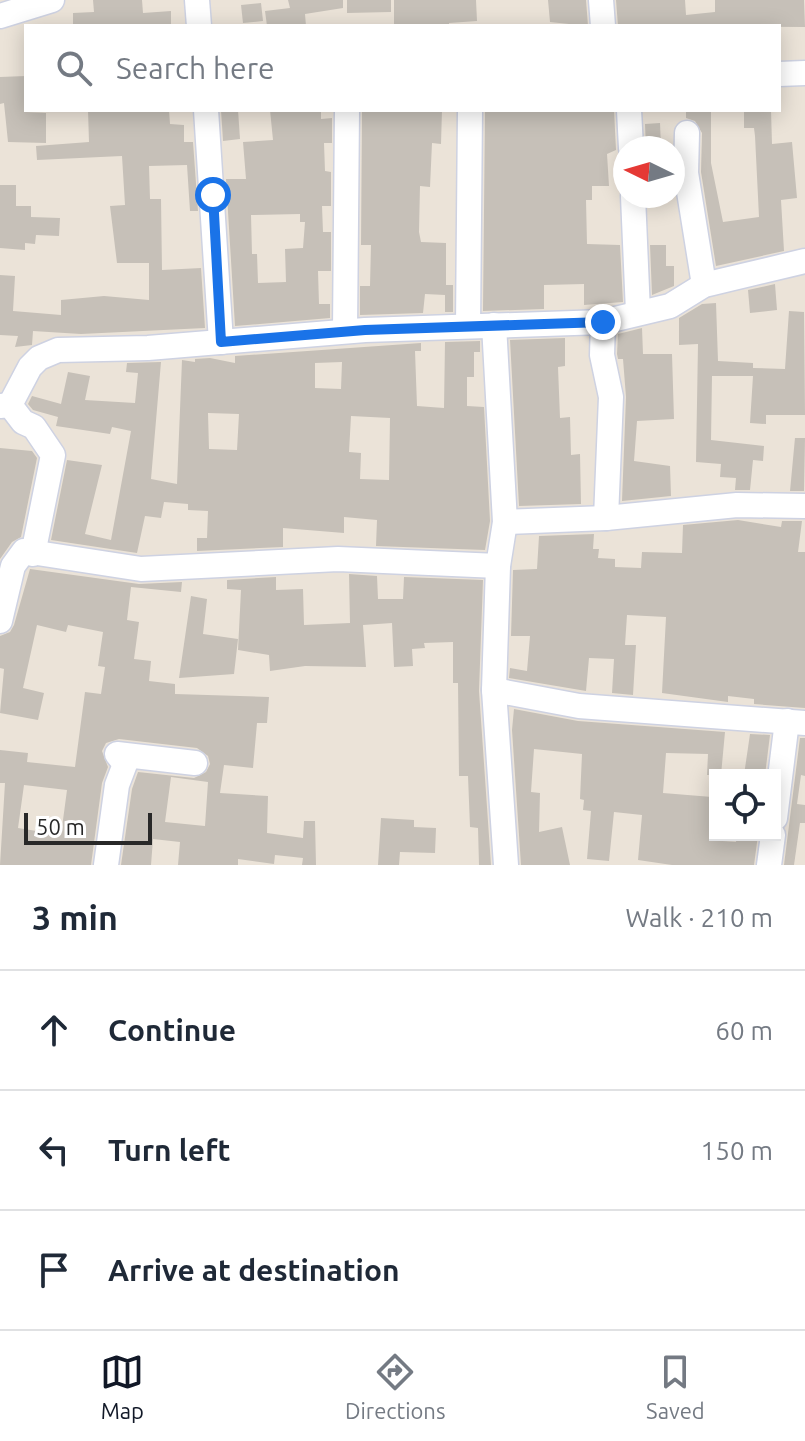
<!DOCTYPE html>
<html lang="en">
<head>
<meta charset="utf-8">
<style>
  :root { --surface:#fff; --page:#f6f6f7; --text:#1f2937; --muted:#747a83; --line:#e0e1e3; --accent:#111827 }
  body { margin:0; font-family:Ubuntu,sans-serif; background:var(--page); color:var(--text) }
  .controls { position:absolute; right:24px; bottom:24px; display:grid; overflow:hidden; border-radius:0px; box-shadow:0 4px 20px #0003 }
  .controls button { width:72px; height:72px; display:grid; place-items:center; padding:0; border:0; border-bottom:2px solid var(--line); background:var(--surface); color:var(--text); font:40px sans-serif }
  .compass { position:absolute; left:613px; top:136px; width:72px; height:72px; border-radius:50%; background:var(--surface); box-shadow:0 4px 20px #0003; rotate:275deg }
  .scale { position:absolute; left:24px; bottom:20px; width:128px; box-sizing:border-box; padding-left:8px; border:4px solid #282828; border-top:0; font-size:22px; line-height:28px; white-space:nowrap; color:#282828; -webkit-text-stroke:6px #fff; paint-order:stroke }
  .stop { position:absolute; width:24px; height:24px; margin:-18px; border:6px solid #1a73e8; border-radius:50%; background:#fff }
  .stop.end { background:#1a73e8; border-color:#fff; box-shadow:0 2px 8px #0008 }
  .list { margin:0; padding:0; list-style:none }
  h2 { display:flex; justify-content:space-between; align-items:center; height:104px; margin:0; padding:0 32px; font-size:34px }
  h2 small { font-size:26px; font-weight:400; color:var(--muted) }
  .list li { display:grid; grid-template-columns:52px 1fr auto; gap:24px; align-items:center; box-sizing:border-box; height:120px; padding:0 32px; border-top:2px solid var(--line) }
  .list b { display:block; font-size:30px; white-space:nowrap }
  .list em { font-size:26px; font-style:normal; color:var(--muted) }
  .icon { flex:none; width:44px; height:44px; fill:none; stroke:currentColor; stroke-width:2; stroke-linecap:round; stroke-linejoin:round }
  .map { position:relative; flex:none; width:805px; height:865px; overflow:hidden }
  .search { position:absolute; background:var(--surface); box-shadow:0 4px 20px #0003; left:24px; right:24px; top:24px; height:88px; display:flex; align-items:center; gap:20px; box-sizing:border-box; padding:0 28px; border-radius:0px; color:var(--muted); font-size:30px }
  .sheet { height:464px; background:var(--surface) }
  nav { display:flex; justify-content:space-around; align-items:center; box-sizing:border-box; height:112px; border-top:2px solid var(--line); background:var(--surface); font-size:22px; color:var(--muted) }
  nav a { display:grid; justify-items:center; gap:4px }
  nav .on { color:var(--accent) }
  .map>svg:first-child { display:block }
</style>
</head>
<body>
<div class="map">
<svg width="805" height="865" viewBox="0 0 805 865">
  <rect width="100%" height="100%" fill="#ebe3d8"/>
  <g fill="#c6c0b8" fill-rule="evenodd">
    <path d="M93,0H142L143,13L171,11V26H73V13L94,12Z"/>
    <path d="M288,0H343V8L305,14L306,26H267L265,11L290,8Z"/>
    <path d="M347,0H391V12L347,13Z"/>
    <path d="M394,0H476L477,21L449,23V26H394Z"/>
    <path d="M548,0H586L588,26L550,22Z"/>
    <path d="M616,0H685L686,15L715,12V0H804L805,27L618,26Z"/>
    <path d="M261,3L263,21L243,23L241,5Z"/>
    <path d="M26,76V112L46,113V143L8,142L4,103L0,104V77Z"/>
    <path d="M88,110H169L170,124L184,125V142H193L198,211H190L187,165L149,166L150,199H161L162,270L201,268L205,328L81,334L33,331L32,345L15,347L18,336L0,335V275L15,276L13,311L61,315V300L104,296L149,300V263H117L110,206L125,205L122,156L37,160L36,146L89,142Z"/>
    <path d="M221,110H238L240,139L223,141Z"/>
    <path d="M270,110H321V119L332,118V143H324L325,171L331,172V206H322L323,232H331V271H318L319,304H330V318L235,326L226,179H246L243,142L273,140ZM300,214V222H305L303,248L285,249L286,282L258,283L257,254H252L251,215Z"/>
    <path d="M362,110H442L441,144L432,143L430,187L420,186L419,232L421,242L446,243V285H453V312H445V288V295L425,294L423,313L360,315V286H370L371,245H361Z"/>
    <path d="M485,110H614L616,150L607,154L609,186H592V200H586L587,244L620,245L623,302L584,305V284L544,285V309L483,311Z"/>
    <path d="M686,110H711V163L723,222L759,217L755,136L754,128H744V111L771,110L772,144L792,142L797,198L781,200L784,251L716,266L701,172L702,133L695,121L686,118Z"/>
    <path d="M660,123L661,148H646L645,124Z"/>
    <path d="M0,185H16V206H31V217L60,218L59,236L36,235L35,244L25,243V250L0,248Z"/>
    <path d="M650,245H666V266H674V286L652,295Z"/>
    <path d="M775,284L777,310L750,313L748,290Z"/>
    <path d="M716,303L718,361L753,363V368L785,369L789,311L804,312L805,415H766V424L750,423L753,376H712L711,440L764,446L763,461L753,460L750,490H735L736,478L720,477L721,464L696,462L698,344L679,345V318L702,304Z"/>
    <path d="M642,328L643,354H672L674,419L637,421L634,461L670,466L671,496L622,501L626,397L623,359H618L617,354L618,334Z"/>
    <path d="M565,338V366L558,367L560,418L570,417L571,455L580,454L581,504L519,506L510,340Z"/>
    <path d="M480,341V352H474V377H467V406L484,407L490,521L485,550L376,546L377,520L344,517V533L283,528V547L197,551V538H207L208,511L188,510V504L164,502L161,518L145,516L137,553L51,540L67,460L102,465L85,534L111,540L131,431L112,427L110,434L56,426L58,417L33,410L28,404L32,396L61,404L68,372L90,376L85,400L135,403L138,373L126,372L127,363L161,362L151,479L177,484L182,360L195,362V359L210,358L235,363V356L421,343V351H415L417,406L444,408L445,342ZM342,362L341,389L315,388V363ZM208,413L239,414L237,450L209,449ZM351,416L390,418L389,480L360,479L361,453L349,452Z"/>
    <path d="M795,438H805L804,491H790Z"/>
    <path d="M0,448L32,451L37,458L21,537L12,542L0,559Z"/>
    <path d="M738,520L781,527L782,521H802L798,552H805V708L754,704V699L728,696V702L662,693L666,617L627,615L625,645H636L633,695L612,693L614,659L589,658L586,691L509,678L510,668L527,671L530,636H511L513,570L537,569L539,536L594,534L593,549H599L598,558L615,559V567L641,568L642,552L682,553L683,525Z"/>
    <path d="M30,569L139,584L182,582L181,592L131,587L127,620L139,622L134,659L151,661L149,681L175,684V694L269,697L267,723H257L253,768L224,765L220,793L268,796L267,833L303,838L304,821H315L316,865H302L303,858L275,855L274,864L238,859V865H178L180,842L153,839L151,865H121L132,789L138,772L194,778L206,772L210,764L208,756L197,748L119,739L106,743L102,751L108,767L102,783L91,865H0L5,783H0V750L28,753L27,762L75,767L85,692L101,694L105,667L98,666L103,632L68,625L66,632L37,625L23,688L44,693L38,720L0,713L4,669L0,668V636L10,632L14,625ZM171,777L208,782L205,826L165,822ZM24,785L67,790L61,835L18,828Z"/>
    <path d="M349,574L377,576L378,599H403L404,577L483,580L479,691L491,865H479L478,828L470,827L468,776H459L458,683H453V642L424,643L425,648L412,649L413,666L394,667L392,623L363,625L366,667L305,666L270,671L269,655L238,650L241,590L227,589V580L276,577V590L303,589L304,625L350,623Z"/>
    <path d="M191,596L207,599L203,634L238,639L234,674L179,678Z"/>
    <path d="M514,709L578,721L725,732L721,775H707L708,754L666,753L663,793L712,797L709,840L736,842L737,835H758L754,865H672L638,860L642,815L614,812L609,861L587,859L591,811L583,810L584,800L580,799L582,754L534,749L531,792L540,793L539,832L562,827L570,865H521L512,730Z"/>
    <path d="M750,734L770,735L765,775H744Z"/>
    <path d="M800,738H805V776L801,775L797,804L805,805V823H800L794,865H784Z"/>
    <path d="M381,818L414,820V827L436,828L435,853L400,852L399,865H378Z"/>
  </g>
  <g fill="none" stroke-linecap="round" stroke-linejoin="round">
    <g stroke="#ced2e2" stroke-width="27">
      <g id="minor">
        <path d="M197,0L199,26"/>
        <path d="M601,0L603,26"/>
        <path d="M0,16L52,0"/>
        <path d="M779,74L805,73"/>
        <path d="M206,110L221,342"/>
        <path d="M629,110L631,148"/>
        <path d="M687,133L686,173L704,285"/>
        <path d="M633,196L638,312"/>
        <path d="M603,322L602,355L611,397L606,518"/>
        <path d="M494,325L505,522L498,566L494,690L506,865"/>
        <path d="M468,326L470,110"/>
        <path d="M345,331L347,110"/>
        <path d="M10,405L30,367L39,358L58,350L148,348L365,330L603,322L670,306L704,285L805,261"/>
        <path d="M0,406L10,405L23,422L34,427L53,455L33,554"/>
        <path d="M505,522L606,518L737,505L805,506"/>
        <path d="M0,621L13,566L24,551L141,569L338,559L498,566"/>
        <path d="M494,690L579,706L805,723"/>
        <path d="M775,818L787,721"/>
        <path d="M106,865L117,785L125,764L117,754L195,763"/>
        <path d="M769,865L773,835"/>
      </g>
    </g>
    <use href="#minor" stroke="#fff" stroke-width="24"/>
  </g>
  <g fill="none" stroke-linecap="round" stroke-linejoin="round">
    <path stroke="#1a73e8" stroke-width="10" d="M213,195L221,342L365,330L603,322"/>
  </g>
</svg>
<div class="controls">
<button><svg class="icon" aria-label="locate" viewBox="0 0 24 24"><circle cx="12" cy="12" r="6"/><path d="M12 2v4M12 18v4M2 12h4M18 12h4"/></svg></button>
</div>
<svg class="compass" viewBox="-18 -18 36 36"><path d="M0-13l5 13h-10z" fill="#e53935"/><path d="M0 13l5-13h-10z" fill="#747a83"/></svg>
<div class="scale">50 m</div>
<div class="stop" style="left:213px;top:195px"></div>
<div class="stop end" style="left:603px;top:322px"></div>
<div class="search"><svg class="icon" aria-label="search" viewBox="0 0 24 24"><circle cx="10" cy="10" r="6"/><path d="M15 15l6 6"/></svg>Search here</div>
</div>
<section class="sheet">
<h2>3 min<small>Walk · 210 m</small></h2>
<ul class="list">
<li><svg class="icon" aria-label="ahead" viewBox="0 0 24 24"><path d="M12 20V5M6 11l6-6 6 6"/></svg><div><b>Continue</b></div><em>60 m</em></li>
<li><svg class="icon" aria-label="left" viewBox="0 0 24 24"><path d="M17 20v-9H6M10 6l-5 5 5 5"/></svg><div><b>Turn left</b></div><em>150 m</em></li>
<li><svg class="icon" aria-label="arrive" viewBox="0 0 24 24"><path d="M6 21V4h12l-3 4 3 4H6"/></svg><div><b>Arrive at destination</b></div></li>
</ul>
</section>
<nav>
<a class="on"><svg class="icon" aria-label="map" viewBox="0 0 24 24"><path d="M3 6l6-2 6 2 6-2v14l-6 2-6-2-6 2zM9 4v14M15 6v14"/></svg>Map</a>
<a><svg class="icon" aria-label="directions" viewBox="0 0 24 24"><path d="M12 3l9 9-9 9-9-9zM9 14v-3h6M13 9l2 2-2 2"/></svg>Directions</a>
<a><svg class="icon" aria-label="saved" viewBox="0 0 24 24"><path d="M7 4h10v16l-5-4-5 4z"/></svg>Saved</a>
</nav>
</body>
</html>
